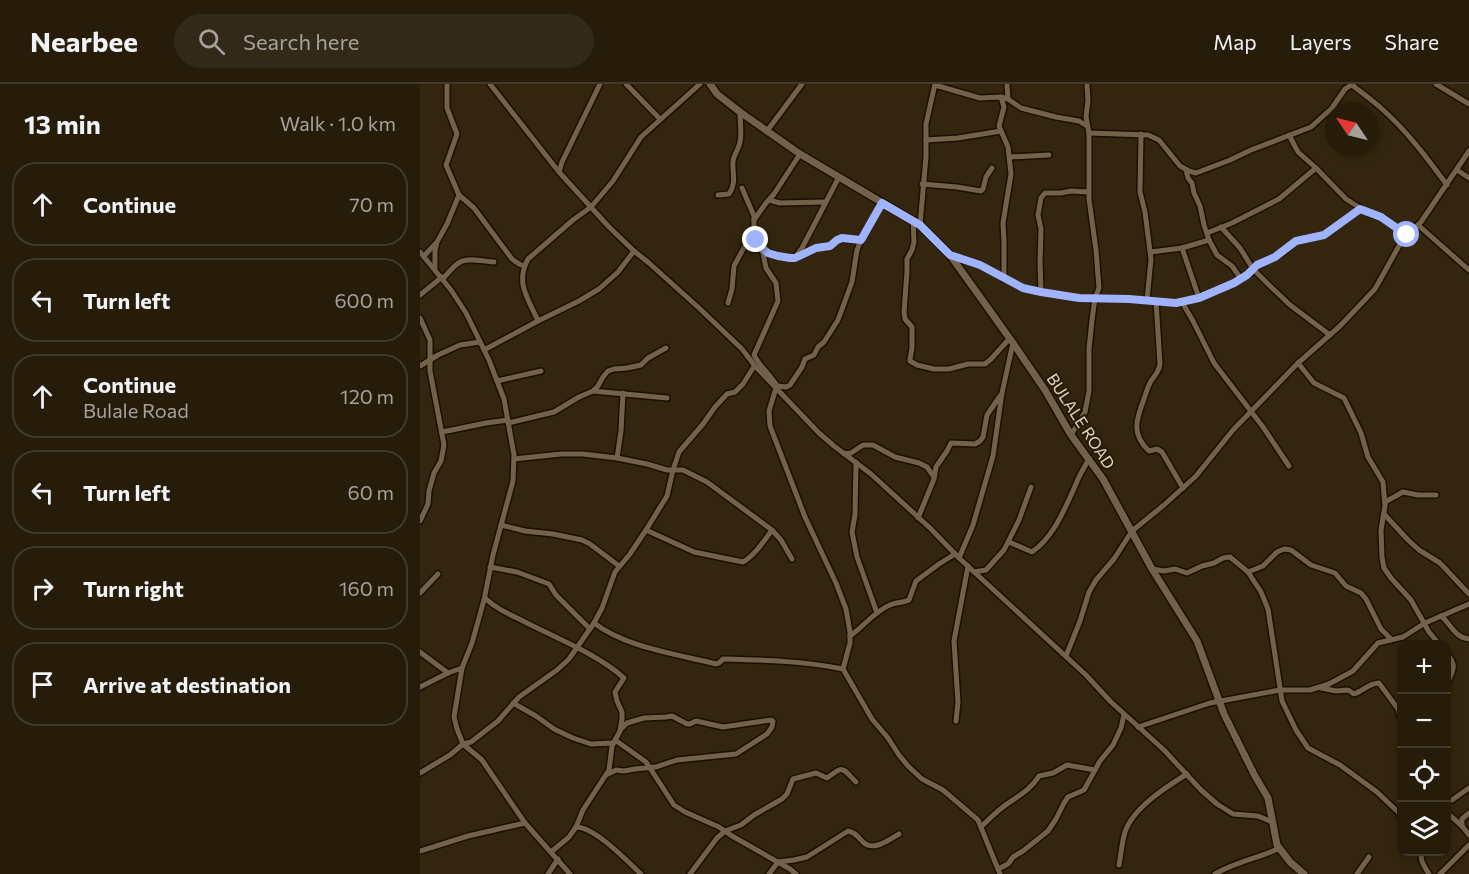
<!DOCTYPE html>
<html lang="en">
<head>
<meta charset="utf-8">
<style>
  :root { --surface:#271c0a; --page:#332918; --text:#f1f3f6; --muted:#a4a19c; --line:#433a2b }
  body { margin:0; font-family:Commissioner,sans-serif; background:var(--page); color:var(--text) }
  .controls { position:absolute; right:18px; bottom:18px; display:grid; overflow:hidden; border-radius:12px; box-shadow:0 3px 9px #0003 }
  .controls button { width:54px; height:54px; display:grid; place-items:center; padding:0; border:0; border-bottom:2px solid var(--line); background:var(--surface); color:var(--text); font:30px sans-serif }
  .compass { position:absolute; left:905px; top:18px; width:54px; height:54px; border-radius:50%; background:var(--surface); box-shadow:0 3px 9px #0003; rotate:305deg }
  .stop { position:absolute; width:18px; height:18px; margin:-14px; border:4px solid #a0b3fd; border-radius:50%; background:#fff }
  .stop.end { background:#a0b3fd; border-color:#fff; box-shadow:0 2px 6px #0008 }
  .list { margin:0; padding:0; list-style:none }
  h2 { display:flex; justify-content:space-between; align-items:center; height:78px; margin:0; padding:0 24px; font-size:26px }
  h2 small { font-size:20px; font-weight:400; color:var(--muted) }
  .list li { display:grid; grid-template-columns:39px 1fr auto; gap:18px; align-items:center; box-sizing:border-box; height:84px; margin:0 12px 12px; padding:0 12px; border:2px solid var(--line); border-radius:24px }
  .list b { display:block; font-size:22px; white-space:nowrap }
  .list p { margin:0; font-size:20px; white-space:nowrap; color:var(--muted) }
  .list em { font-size:20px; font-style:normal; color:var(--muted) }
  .icon { flex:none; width:33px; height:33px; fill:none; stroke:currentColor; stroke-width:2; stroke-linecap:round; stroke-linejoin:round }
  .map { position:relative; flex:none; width:1049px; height:790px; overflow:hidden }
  header { display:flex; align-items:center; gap:36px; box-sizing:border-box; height:84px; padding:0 30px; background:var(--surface); border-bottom:2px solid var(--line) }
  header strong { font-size:28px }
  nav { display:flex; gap:33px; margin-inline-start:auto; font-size:21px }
  .search { width:420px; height:54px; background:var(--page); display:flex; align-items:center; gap:15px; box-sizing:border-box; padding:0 21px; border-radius:33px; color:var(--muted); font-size:22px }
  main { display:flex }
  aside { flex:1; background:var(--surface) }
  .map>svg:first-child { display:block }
</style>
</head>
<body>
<header>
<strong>Nearbee</strong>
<div class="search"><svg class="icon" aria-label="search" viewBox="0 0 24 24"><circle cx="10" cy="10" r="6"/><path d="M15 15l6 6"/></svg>Search here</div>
<nav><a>Map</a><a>Layers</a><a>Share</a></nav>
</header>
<main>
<aside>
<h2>13 min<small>Walk · 1.0 km</small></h2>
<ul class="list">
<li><svg class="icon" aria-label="ahead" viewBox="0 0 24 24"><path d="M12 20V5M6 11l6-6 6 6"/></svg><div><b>Continue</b></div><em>70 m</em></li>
<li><svg class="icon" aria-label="left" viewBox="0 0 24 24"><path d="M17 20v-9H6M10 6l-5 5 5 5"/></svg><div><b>Turn left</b></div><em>600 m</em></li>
<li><svg class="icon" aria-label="ahead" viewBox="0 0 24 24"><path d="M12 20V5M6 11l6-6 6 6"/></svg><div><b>Continue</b><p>Bulale Road</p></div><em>120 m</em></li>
<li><svg class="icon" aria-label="left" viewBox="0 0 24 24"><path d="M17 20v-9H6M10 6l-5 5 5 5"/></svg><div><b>Turn left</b></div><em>60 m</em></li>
<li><svg class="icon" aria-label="right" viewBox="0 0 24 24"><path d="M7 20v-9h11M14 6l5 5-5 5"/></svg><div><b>Turn right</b></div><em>160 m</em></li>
<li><svg class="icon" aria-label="arrive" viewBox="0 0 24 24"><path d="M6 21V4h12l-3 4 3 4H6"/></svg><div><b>Arrive at destination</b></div></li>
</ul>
</aside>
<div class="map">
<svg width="1049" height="790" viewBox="0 0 1049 790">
  <rect width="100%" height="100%" fill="#34260e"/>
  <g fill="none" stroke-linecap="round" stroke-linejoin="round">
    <g stroke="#1c0e00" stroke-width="8">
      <g id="minor">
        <path d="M70,0L139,88L189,143L214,167L229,179L279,224L322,265L335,282L399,349L414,362L451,390L510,444L539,474L666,591L691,618L744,666L781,706L797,720L813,730L838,732L852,738"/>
        <path d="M206,0L240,35"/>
        <path d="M587,0L588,15"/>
        <path d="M1016,0L1049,20"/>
        <path d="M515,1L560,14L581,13L588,15L601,24L636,33L659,37L667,42"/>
        <path d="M932,1C942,9 952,16 962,25C987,47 1007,74 1027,101"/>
        <path d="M581,13L584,23L579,42L588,63L591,90L583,139L584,157V195"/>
        <path d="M347,47L382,0"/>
        <path d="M669,49L728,51L739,56L760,82L769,87L776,89L810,76L831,66L891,43L912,24L925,5L933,0"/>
        <path d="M721,50L720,108L725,128L731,175L727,216"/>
        <path d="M869,51L878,68L896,84L926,115L948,129L965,135L987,151"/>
        <path d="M506,56L538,54L581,47"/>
        <path d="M590,73L629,71"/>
        <path d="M766,86L768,94L772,99L774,109L780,122L784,141L789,156L797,171L812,182L821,195"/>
        <path d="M1037,86L1049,94"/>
        <path d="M139,88L142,78L180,0"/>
        <path d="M502,100L537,103L561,107L563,105L566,93L572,84"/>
        <path d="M322,104L334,132V152L343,169L346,184L356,199L358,217L334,271C340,283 350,290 357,302"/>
        <path d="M39,111L54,124L92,175L99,180L104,182"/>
        <path d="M298,111L309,110C317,99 312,89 313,77C314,70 319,65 320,58C322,49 320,38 320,28"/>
        <path d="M349,116L360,119L405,118"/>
        <path d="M334,136L346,119L354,110L380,70"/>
        <path d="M493,136L494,158L492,166L487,175V188L484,228L485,235L492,243V264L490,275V277L497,281L514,285H529L548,280H565L571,275L590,254"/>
        <path d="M500,141L506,73V40L515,0"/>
        <path d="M998,141L1049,186"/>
        <path d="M801,143L820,164L833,185L847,199L870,221L910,251"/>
        <path d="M787,149L812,139L859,115L896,84"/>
        <path d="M762,164L779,214"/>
        <path d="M343,165L358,172L370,174H375L396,164L409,162L419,155L441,156"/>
        <path d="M0,168L31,206L46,229L69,276L84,315L94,371L93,397L73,471L64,516L52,559L42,584L34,633L37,645L43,660L62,676L105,739L150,790"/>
        <path d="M731,168L762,164L789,156"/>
        <path d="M4,172L16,159"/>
        <path d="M531,172L560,181L603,204L621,208L659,214L709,215L759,219L779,214L814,199L827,191L837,181L861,170L876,157L904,151L940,125"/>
        <path d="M375,173L382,164L419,93"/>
        <path d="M15,184V167L17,158L27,140L39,111L26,81L37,50L27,24V0"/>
        <path d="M23,195C42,171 44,175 74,178"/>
        <path d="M621,208L620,178L621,145L618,131L621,114L625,109H641L651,107L669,108"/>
        <path d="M0,211L22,193"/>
        <path d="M736,217L740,280C739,288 735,291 731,297C728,302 726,309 724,315C716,336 711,350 729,367L737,365L742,368L763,404"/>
        <path d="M762,218L773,237L794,279L843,343L869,382"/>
        <path d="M308,219L312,205L314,182L333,147"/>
        <path d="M0,234L10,256V287L24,361L21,377L14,389L9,407L8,420L0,437"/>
        <path d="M118,237C108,214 95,199 108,175L153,136L171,123L193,97L221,53L280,0"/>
        <path d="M64,266L118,237L159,217L179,205L198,188L214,167"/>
        <path d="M878,279L894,299L924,314L941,349L948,373L963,398L965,422L961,446L962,473L964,484L971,494L991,516L1009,548L1019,560"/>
        <path d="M0,282L18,271L40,261L60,258"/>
        <path d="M77,297L121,287"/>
        <path d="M357,302L366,303L370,301L382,283L385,275L394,271L398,263L404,258L418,236L432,198L437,166L441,156L462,119"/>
        <path d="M356,304L349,327L350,342L385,433L416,499L426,525L430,548V559L423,585"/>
        <path d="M173,307L247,314"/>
        <path d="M88,339L134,328L159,313L173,307L178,302L183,293L188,287L194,285L207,284L221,281L228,274L246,264"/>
        <path d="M22,348L66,339L88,336"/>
        <path d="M651,351L665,328L669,307V265L672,236L675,214L679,204L676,166L669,115V49L666,33L668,16L667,0"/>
        <path d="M424,370L431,369L443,361H453L475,373L499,379L507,383L514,393"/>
        <path d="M197,374L201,347L203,309"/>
        <path d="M94,375L141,370H163L197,374L227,380L247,386H263L287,398L352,446L361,456L372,475"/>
        <path d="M436,378L435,431L432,448L437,473L457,529"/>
        <path d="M965,418L983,408L998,411H1016"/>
        <path d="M964,430L988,456L999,466L1020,479L1049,510"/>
        <path d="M498,434L514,395L516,383L527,367L531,359L555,360L560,357L563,353L567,331L580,312"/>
        <path d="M81,441L105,447L133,450L162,456L170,460L199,482"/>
        <path d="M226,446L274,468L323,478C335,471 344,457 352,446"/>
        <path d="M589,458L612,468C634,453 645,424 656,400C659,391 665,383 669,374"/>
        <path d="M539,474L553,441L573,372L582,309L593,259"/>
        <path d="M70,483L97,488L129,500L136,511L170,545"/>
        <path d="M732,485L744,487L755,485L767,489L782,482L794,479L803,474L810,473L828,488L843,482L857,468L864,465L871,466L891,481L915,489L926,502L941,509L946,515L961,545L971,555"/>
        <path d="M554,488L566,486L584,466L599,436L611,403"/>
        <path d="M828,488L841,508L848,525L862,617L876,646L888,664L920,681L957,708L979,729L982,737"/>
        <path d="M0,509L18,490"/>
        <path d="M65,514C76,525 91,531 105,538C136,554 179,571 204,594L195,608L197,617L202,628V635L200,647L192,662L189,686L163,726L156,743L149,753L131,768"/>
        <path d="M1021,532C1031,540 1035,554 1049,555"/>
        <path d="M174,539C207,564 257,570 296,580L299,579L303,575C343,576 383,577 423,585L452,635L468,654L479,671L488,682L502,695L523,706L558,736L580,790"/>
        <path d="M430,552C444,542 455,527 470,521C476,518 483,519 489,516L496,497L519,480L535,470"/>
        <path d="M0,568L28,589"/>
        <path d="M1026,569C1038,580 1033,588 1026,601"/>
        <path d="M646,572L660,537L669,508L676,496L694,475L712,447L744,421L776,392L813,346L878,279L920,242L955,205L980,160L989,149L1001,138L1049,67"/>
        <path d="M0,603L28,589L42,584"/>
        <path d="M901,604L916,607L928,606L934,610C943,607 949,599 959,599L978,625L982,639"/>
        <path d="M93,619L116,632L134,645L153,654L171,660L193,659"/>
        <path d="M536,637L538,618L534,557L548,482"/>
        <path d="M718,643L790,619L860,606H890L909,600L933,587L958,559L983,553L1005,539L1049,520"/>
        <path d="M195,656L226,678L254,721L265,728L299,743L312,752L370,785L376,790"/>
        <path d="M0,689L30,671L43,660L51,658L78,637L99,613L137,586L149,575L174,539L182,524L195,488L210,470L226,446L247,412L253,386L259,368L283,340L295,323L307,310L315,308L323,300L333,284"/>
        <path d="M186,691L196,686L204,687L215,685L236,683L257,676L316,670L347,650L352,643L353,637L351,636L303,643L276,637L270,640H267L252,632L246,633L224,634L207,639L201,645"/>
        <path d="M1032,716L1049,704"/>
        <path d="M1026,728L1042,742L1049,751"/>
        <path d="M1042,742V735L1049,729"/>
        <path d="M156,743C175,743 207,777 221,790"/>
        <path d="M561,743C568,736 575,729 583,723C596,713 610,707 619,692L633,689L647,681L675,686"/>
        <path d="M0,767L48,752L105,739"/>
        <path d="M1002,768C999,776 1005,783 1009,790"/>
        <path d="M699,781C701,770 702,758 705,748C713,724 746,703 767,690"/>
        <path d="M578,785L588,780L593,773L603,767L628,747L636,735L644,719L648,713L664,706L680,677L693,661L701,644L704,631"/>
        <path d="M128,790L138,775"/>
        <path d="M270,790L297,754L305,747L321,741L334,731L362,715L367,710L373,695L396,689L407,694C424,681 421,683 436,698"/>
        <path d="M349,790L358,778L374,776L387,773L428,747C435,748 438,753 443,758C453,768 469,756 479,750"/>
        <path d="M795,790C815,778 839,774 860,764"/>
        <path d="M937,790L949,773"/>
        <path d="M1020,790L1049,761"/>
      </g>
    </g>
    <g stroke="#1c0e00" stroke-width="10">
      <path id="tertiary" d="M290,0L297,10L320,28L380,70L500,141L530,171L593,259L625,306L651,351L683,395L732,485L777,557L804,630L835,692L848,714L857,761L870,778L884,790"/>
    </g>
    <use href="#minor" stroke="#726249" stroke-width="5"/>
    <use href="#tertiary" stroke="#726249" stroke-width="7"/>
  </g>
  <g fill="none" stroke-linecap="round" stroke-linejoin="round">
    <path stroke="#a0b3fd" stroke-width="8" d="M336,156L342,164L348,169L358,172L370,174H375L396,164L410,162L417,156L422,154L441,156L462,119L500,141L530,171L560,181L603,204L621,208L659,214L709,215L756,219L779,214L814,199L827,191L837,181L855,173L876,157L904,151L940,125L961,133L987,151"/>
  </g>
  <g text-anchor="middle" stroke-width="4.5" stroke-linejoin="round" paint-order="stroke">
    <g font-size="16" fill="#e0d7c9" stroke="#2a1c05">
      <text transform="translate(661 337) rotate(57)" y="6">BULALE ROAD</text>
    </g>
  </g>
</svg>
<div class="controls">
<button>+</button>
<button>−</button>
<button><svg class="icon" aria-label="locate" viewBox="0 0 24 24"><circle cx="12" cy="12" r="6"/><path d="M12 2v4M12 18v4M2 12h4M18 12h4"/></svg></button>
<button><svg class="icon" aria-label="layers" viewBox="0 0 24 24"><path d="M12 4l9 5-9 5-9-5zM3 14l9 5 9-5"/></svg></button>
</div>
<svg class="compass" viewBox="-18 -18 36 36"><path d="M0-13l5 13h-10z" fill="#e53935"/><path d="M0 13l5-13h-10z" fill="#a4a19c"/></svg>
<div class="stop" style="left:987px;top:151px"></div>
<div class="stop end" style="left:336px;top:156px"></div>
</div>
</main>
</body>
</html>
